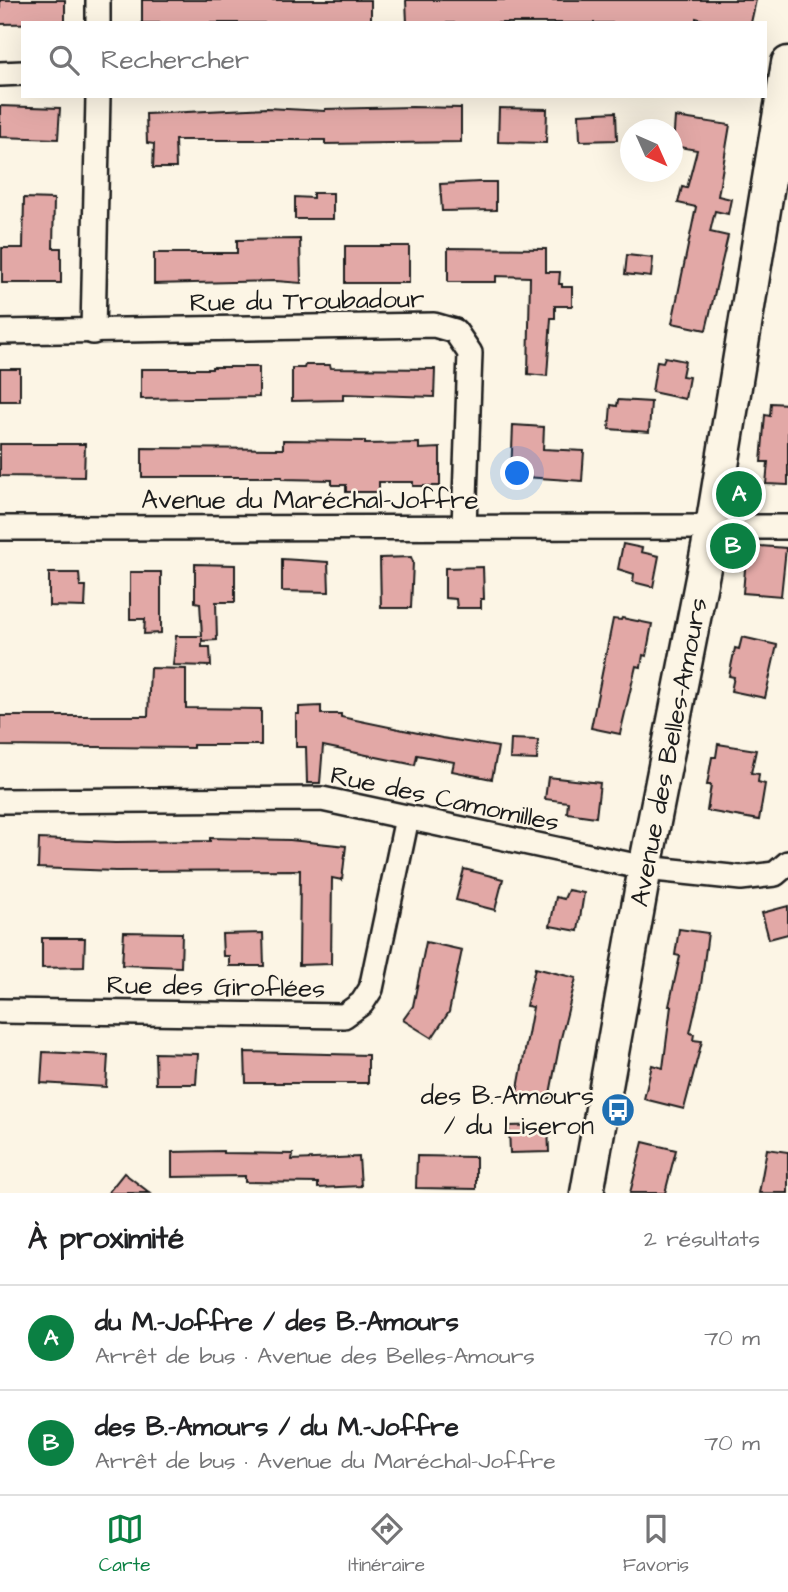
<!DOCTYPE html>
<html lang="fr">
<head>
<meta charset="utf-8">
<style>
  :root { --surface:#fff; --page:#f6f6f6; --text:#202124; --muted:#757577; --line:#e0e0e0; --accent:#0b8043 }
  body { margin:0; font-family:"Architects Daughter",sans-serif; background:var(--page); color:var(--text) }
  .compass { position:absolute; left:620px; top:119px; width:63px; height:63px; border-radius:50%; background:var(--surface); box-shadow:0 7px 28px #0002; rotate:135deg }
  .you { position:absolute; left:518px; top:474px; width:24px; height:24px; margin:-18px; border:5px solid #fff; border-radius:50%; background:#1a73e8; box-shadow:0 0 0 10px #1a73e833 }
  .badge { display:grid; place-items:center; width:46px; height:46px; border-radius:50%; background:var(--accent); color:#fff; font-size:23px; font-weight:700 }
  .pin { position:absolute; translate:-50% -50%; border:4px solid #fff; box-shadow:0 2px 7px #0006 }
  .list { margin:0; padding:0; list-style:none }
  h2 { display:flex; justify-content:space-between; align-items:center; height:91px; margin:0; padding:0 28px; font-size:30px }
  h2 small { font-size:23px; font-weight:400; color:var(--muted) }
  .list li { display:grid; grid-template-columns:46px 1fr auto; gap:21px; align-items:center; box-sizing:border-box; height:105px; padding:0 28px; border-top:2px solid var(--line) }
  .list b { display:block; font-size:26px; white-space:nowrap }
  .list p { margin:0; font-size:23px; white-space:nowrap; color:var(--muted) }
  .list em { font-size:23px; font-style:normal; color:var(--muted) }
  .icon { flex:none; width:38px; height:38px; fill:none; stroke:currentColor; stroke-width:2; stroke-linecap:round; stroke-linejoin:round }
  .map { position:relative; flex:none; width:788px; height:1193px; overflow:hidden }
  .search { position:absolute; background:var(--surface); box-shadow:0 7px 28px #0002; left:21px; right:21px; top:21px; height:77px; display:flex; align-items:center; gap:18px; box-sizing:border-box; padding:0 24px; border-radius:0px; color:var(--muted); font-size:26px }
  .sheet { height:301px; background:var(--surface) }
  nav { display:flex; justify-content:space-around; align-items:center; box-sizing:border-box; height:98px; border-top:2px solid var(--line); background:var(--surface); font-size:19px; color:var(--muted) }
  nav a { display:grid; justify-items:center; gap:4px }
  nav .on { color:var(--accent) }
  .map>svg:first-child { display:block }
</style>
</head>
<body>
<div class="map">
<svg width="788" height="1193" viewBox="0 0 788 1193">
  <rect width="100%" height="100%" fill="#fcf5e5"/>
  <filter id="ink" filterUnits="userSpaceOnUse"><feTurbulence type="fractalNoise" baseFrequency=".0143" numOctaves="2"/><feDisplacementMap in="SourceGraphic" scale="14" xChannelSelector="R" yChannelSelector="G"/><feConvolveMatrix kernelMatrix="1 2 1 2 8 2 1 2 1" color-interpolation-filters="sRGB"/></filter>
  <g filter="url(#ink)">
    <g fill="#e2a8a6" stroke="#1c1c1c" stroke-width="2">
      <path d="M0,0H65V23L0,24Z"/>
      <rect x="142" y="0" width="229" height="23"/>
      <path d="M406,0H756L751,23H715L696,18V23H407Z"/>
      <path d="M0,106L60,108L58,139L0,137Z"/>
      <path d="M412,107L461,108V142L325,144V140H175L176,168H153L154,144L147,143L146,114L267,108L325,111V109Z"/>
      <path d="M499,108L547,109L546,143L498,142Z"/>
      <path d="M616,112L617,140L580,141L579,114Z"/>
      <path d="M675,117L730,125L718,196L731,199L728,214L715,211L710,232L728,236L706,330L672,323L696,207L678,203L682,187L687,188L697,150L673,146Z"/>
      <path d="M480,182H496V210L442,211L440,184Z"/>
      <path d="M313,193H333V219H295V197L313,198Z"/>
      <path d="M24,198L54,199L53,248H61V283H2V248H23Z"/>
      <path d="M300,239L301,283L276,281L154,284V253H237V240Z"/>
      <rect x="345" y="246" width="64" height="37"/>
      <path d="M448,248L546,249V272H560L559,284H562V287H572V306H555V318H551L547,376L528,374L530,277L496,276V282H448Z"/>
      <path d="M627,255L653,258L651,277L625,274Z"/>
      <path d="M665,357L685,361L682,376L689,377L685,399L652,392L657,361L663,362Z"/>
      <path d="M305,365H330L331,368L435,369L434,397L343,394V400L292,401V368H304Z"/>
      <path d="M212,367H259V397L141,399V369H212Z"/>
      <rect x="0" y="369" width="20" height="32"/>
      <path d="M618,400L651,402L649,432L609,429L611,405L617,406Z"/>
      <path d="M771,403L788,404V485L766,484L768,462H761L765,415L770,416Z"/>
      <path d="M513,425L544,427L543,449L584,451L582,481L511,476Z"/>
      <path d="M283,440L365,441V444L419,443V449L440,448V486H413V482H379V492H346V485H332V480L282,479V477H142V448L283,449Z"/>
      <path d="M0,444H85L84,477L0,476Z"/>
      <path d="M623,544L642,548L641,552L659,556L653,587L633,582L634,574L618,569Z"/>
      <path d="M747,545L786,548L781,596L743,593Z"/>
      <path d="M411,557L413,562L411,608H381L380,558Z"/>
      <path d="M282,559L328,562L329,592L282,591Z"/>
      <path d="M195,564L235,565V602H216L217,640L202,641V638V647H210L211,666L173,665L176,636H202L200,603L195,602Z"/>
      <path d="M483,567L484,599H481V608H457L456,599L445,598V568Z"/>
      <path d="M130,572H161V633L144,634L145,619H130Z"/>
      <path d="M49,573H79L80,586H86L85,607L49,606Z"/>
      <path d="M622,618L652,624L646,656L643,655L641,667L636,666L620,734L591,728L613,619L621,620Z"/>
      <path d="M742,637L777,645L765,698L731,691L734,677L729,676L735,648L739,649Z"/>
      <path d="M150,668L186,669V708L261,709V745H193V748L0,746V716H148Z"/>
      <path d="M321,706V714H341V717L442,738L498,747L492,779L452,771L454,762L417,755L415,765L323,746L320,783H307L306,747H296V714H299V707Z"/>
      <path d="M511,739L538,740L537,760L510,759Z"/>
      <path d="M718,744L756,750L751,773L759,774L758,782L765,784L759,820L707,811L711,785H707L712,757H716Z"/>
      <path d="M548,777L600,783L596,817L567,813L568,802L545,799Z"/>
      <path d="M210,838L290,840L346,846L342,880L332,878L331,964L299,965L300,870L115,871L38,868L39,839L116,842L210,841Z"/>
      <path d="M464,869L503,879L495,910L456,900Z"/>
      <path d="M568,890L584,893L578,931L550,926L556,897L564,899Z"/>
      <path d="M788,906V934L769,939L762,913Z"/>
      <path d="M679,929L708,933L701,985L690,1033L694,1034L693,1040L702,1041L684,1109L644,1099L652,1065L663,1068L671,1006H669L680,956L675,955Z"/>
      <path d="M124,932L182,933L181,967L122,965Z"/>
      <path d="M263,933L264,966H229V956H223L222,934Z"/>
      <path d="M42,938H85L84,967L42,968Z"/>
      <path d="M426,942L462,950L449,1012L432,1038L403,1020L413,1006Z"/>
      <path d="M535,968L576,978L560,1042L549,1099L517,1094L533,1007L526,1006Z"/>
      <path d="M43,1052L108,1055L106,1087L41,1083Z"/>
      <path d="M245,1052L368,1055V1083H246Z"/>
      <path d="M155,1053L198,1054L196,1084H156Z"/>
      <path d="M548,1125L549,1152L510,1153L509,1126Z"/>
      <path d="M643,1142L676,1150L665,1193H630Z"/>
      <path d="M767,1149L788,1152V1193H759Z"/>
      <path d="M223,1151V1153L293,1154L292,1160L359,1157L361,1186L318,1188V1183L245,1182V1176L172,1177V1152Z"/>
      <path d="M417,1156L476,1157V1189L416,1188Z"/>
      <path d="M124,1173L150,1193H108Z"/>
    </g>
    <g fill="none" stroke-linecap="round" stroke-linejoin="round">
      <g stroke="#1c1c1c" stroke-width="28">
        <g id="street">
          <path d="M98,0V23"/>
          <path d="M0,74L23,73"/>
          <path d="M0,332L434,325L455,331L470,353L464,527"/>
          <path d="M93,332L98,96"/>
          <path d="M0,528L788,527"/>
          <path d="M0,801L322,799L645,868L741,878L775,874L788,863"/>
          <path d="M0,1011L344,1016L362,1003L371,989L407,818"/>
        </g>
      </g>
      <g stroke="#1c1c1c" stroke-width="37">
        <path id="secondary" d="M587,1193L645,868L712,527L788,63"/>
      </g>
      <use href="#street" stroke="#fcf5e5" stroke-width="23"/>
      <use href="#secondary" stroke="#fcf5e5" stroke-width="32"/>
    </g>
  </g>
  <defs>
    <g id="bus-disc" transform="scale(1.75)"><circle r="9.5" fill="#1f6fb2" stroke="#fcf5e5"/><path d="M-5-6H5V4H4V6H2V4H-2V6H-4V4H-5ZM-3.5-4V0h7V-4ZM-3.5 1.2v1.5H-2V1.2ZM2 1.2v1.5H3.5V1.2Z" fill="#fff"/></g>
  </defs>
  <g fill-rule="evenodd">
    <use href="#bus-disc" x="618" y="1110"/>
  </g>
  <g text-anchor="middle" stroke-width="5" stroke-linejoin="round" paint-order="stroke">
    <g font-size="26" fill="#1c1c1c" stroke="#fcf5e5">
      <text transform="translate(307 300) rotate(-1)" y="9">Rue du Troubadour</text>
      <text x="310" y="508">Avenue du Maréchal-Joffre</text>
      <text transform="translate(668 752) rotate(-79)" y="9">Avenue des Belles-Amours</text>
      <text transform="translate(445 798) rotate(12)" y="9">Rue des Camomilles</text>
      <text transform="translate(216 986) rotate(1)" y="9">Rue des Giroflées</text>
    </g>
    <g font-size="26" fill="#1c1c1c" stroke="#fcf5e5" text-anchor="end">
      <text x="594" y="1104">des B.-Amours<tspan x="594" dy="30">/ du Liseron</tspan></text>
    </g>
  </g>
</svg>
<svg class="compass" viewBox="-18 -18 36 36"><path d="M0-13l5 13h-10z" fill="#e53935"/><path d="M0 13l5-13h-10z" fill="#757577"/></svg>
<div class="you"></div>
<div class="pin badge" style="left:739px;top:494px">A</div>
<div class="pin badge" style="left:733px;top:546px">B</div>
<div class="search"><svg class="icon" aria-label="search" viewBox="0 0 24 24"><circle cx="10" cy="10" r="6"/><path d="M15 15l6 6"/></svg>Rechercher</div>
</div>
<section class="sheet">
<h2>À proximité<small>2 résultats</small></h2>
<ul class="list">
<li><span class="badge">A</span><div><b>du M.-Joffre / des B.-Amours</b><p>Arrêt de bus · Avenue des Belles-Amours</p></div><em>70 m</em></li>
<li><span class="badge">B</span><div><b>des B.-Amours / du M.-Joffre</b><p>Arrêt de bus · Avenue du Maréchal-Joffre</p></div><em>70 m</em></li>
</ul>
</section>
<nav>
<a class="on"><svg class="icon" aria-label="map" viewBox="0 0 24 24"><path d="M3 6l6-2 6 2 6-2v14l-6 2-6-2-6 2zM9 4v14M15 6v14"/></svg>Carte</a>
<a><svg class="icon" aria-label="directions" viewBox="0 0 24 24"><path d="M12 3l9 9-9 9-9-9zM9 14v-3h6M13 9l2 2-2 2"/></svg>Itinéraire</a>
<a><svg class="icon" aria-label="saved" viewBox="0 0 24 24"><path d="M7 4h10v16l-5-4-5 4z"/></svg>Favoris</a>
</nav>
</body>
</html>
